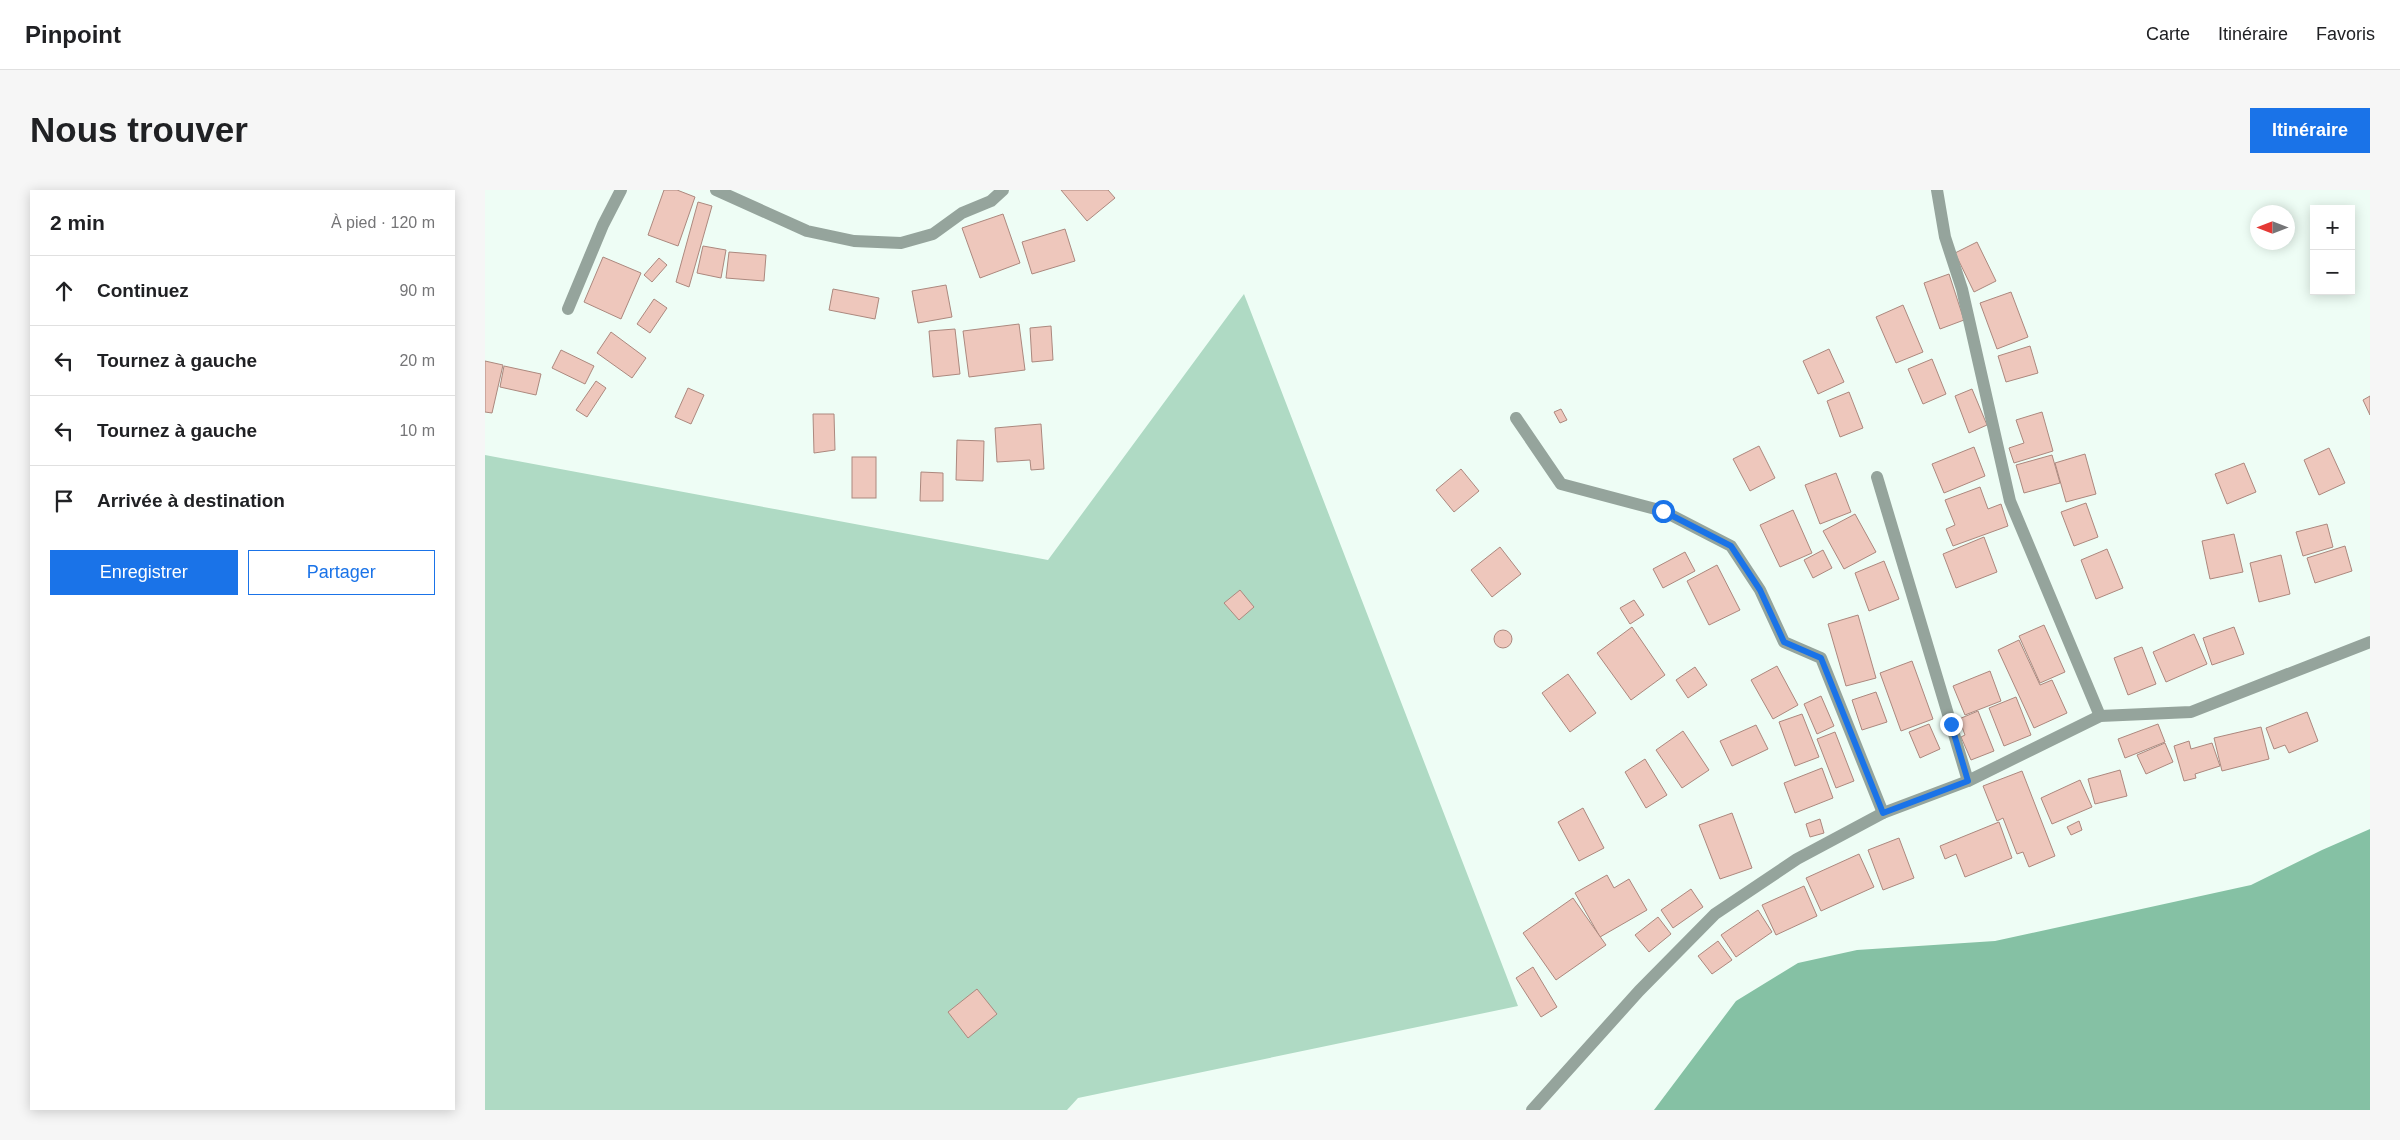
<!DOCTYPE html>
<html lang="fr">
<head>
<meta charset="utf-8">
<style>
  :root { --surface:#fff; --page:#f6f6f6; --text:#202124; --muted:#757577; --line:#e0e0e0; --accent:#1a73e8 }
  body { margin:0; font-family:Arial,sans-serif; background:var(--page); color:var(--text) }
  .controls { position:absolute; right:15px; top:15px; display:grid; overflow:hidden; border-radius:0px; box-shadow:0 2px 12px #0003 }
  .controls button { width:45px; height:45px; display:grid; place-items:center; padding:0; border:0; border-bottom:1px solid var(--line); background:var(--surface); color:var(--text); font:25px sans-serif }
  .compass { position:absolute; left:1765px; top:15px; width:45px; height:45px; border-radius:50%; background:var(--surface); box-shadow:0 2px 12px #0003; rotate:270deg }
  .stop { position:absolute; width:15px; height:15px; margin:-11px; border:4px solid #1a73e8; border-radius:50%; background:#fff }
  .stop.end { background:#1a73e8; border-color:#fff; box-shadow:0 1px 5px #0008 }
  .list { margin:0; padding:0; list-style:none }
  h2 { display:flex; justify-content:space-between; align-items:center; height:65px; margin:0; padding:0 20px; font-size:21px }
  h2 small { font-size:16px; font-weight:400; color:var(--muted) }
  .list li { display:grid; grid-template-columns:32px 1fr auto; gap:15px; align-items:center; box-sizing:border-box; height:70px; padding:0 20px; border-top:1px solid var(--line) }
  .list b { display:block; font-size:19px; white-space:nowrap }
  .list em { font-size:16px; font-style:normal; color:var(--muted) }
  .actions { display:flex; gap:10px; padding:15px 20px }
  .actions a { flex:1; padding:11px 0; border:1px solid var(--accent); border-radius:0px; text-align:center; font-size:18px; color:var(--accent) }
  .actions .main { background:var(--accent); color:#fff }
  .icon { flex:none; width:28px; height:28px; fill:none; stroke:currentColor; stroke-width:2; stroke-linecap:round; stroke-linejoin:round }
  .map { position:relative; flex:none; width:1885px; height:920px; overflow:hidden; border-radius:0px }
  header { display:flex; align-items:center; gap:30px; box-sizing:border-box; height:70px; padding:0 25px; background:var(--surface); border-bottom:1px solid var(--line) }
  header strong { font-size:24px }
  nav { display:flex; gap:28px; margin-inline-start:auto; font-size:18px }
  .intro { display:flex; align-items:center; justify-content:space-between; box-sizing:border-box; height:120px; padding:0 30px }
  h1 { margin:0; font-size:35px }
  .button { padding:12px 22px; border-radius:0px; background:var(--accent); color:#fff; font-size:18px; font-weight:700 }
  main { display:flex; gap:30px; padding:0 30px }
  aside { flex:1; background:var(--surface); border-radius:0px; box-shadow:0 2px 12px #0003 }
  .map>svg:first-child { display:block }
</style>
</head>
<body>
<header>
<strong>Pinpoint</strong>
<nav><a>Carte</a><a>Itinéraire</a><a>Favoris</a></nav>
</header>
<div class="intro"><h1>Nous trouver</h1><a class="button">Itinéraire</a></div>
<main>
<aside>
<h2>2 min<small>À pied · 120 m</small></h2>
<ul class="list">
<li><svg class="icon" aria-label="ahead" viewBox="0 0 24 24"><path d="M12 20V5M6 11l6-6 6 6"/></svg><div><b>Continuez</b></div><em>90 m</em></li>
<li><svg class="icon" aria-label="left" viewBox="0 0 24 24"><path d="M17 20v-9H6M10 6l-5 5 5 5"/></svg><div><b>Tournez à gauche</b></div><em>20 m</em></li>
<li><svg class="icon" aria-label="left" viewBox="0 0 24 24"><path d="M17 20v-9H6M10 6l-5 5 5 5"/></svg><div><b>Tournez à gauche</b></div><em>10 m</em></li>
<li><svg class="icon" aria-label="arrive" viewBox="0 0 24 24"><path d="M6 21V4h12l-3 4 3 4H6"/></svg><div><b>Arrivée à destination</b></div></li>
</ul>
<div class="actions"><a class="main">Enregistrer</a><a>Partager</a></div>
</aside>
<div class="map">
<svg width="1885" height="920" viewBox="0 0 1885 920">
  <rect width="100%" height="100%" fill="#eefdf5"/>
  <path fill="#afdac4" d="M759,104L1033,816L593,908L582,920H0V265L563,370Z"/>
  <path fill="#85c1a4" d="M1885,639V920H1169L1251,811L1313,773L1372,760L1510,751L1766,695L1837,660Z"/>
  <g fill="#eec7bc" stroke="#ac887e">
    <path d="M179,0H192L210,7L193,56L163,45Z"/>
    <path d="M576,0H623L630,8L602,31Z"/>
    <path d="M213,12L227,16L204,97L191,92Z"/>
    <path d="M518,24L535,73L495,88L477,38Z"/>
    <path d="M580,39L590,71L547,84L537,52Z"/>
    <path d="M1492,52L1511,91L1489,102L1470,63Z"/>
    <path d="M218,56L241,60L236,88L212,83Z"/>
    <path d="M244,62L281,65L279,91L241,88Z"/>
    <path d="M118,67L156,83L136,129L99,112Z"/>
    <path d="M174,68L182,75L167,92L159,85Z"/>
    <path d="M1464,84L1479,130L1455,139L1439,93Z"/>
    <path d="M461,95L467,127L433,133L427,101Z"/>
    <path d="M348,99L394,108L390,129L344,120Z"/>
    <path d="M1526,102L1543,147L1512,159L1495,113Z"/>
    <path d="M169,109L182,118L165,143L152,134Z"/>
    <path d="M1418,115L1438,162L1411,173L1391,127Z"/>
    <path d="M534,134L540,180L484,187L478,141Z"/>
    <path d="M566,136L568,170L547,172L545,138Z"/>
    <path d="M470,139L475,184L448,187L444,141Z"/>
    <path d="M126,142L161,168L147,188L112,163Z"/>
    <path d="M1545,156L1553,183L1521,192L1513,166Z"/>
    <path d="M1344,159L1359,192L1333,204L1318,171Z"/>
    <path d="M76,160L109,176L100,194L67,178Z"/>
    <path d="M1447,169L1461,204L1438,214L1423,179Z"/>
    <path d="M0,171L18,175L7,223L0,222Z"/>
    <path d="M19,176L56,184L51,205L15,197Z"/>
    <path d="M111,191L121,198L102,227L91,220Z"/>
    <path d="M203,198L219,205L206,234L190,227Z"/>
    <path d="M1487,199L1502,235L1484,243L1470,206Z"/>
    <path d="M1364,202L1378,238L1355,247L1342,211Z"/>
    <path d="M1885,206V225L1878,210Z"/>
    <path d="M1076,219L1082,230L1075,233L1069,222Z"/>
    <path d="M1557,222L1568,261L1529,273L1524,258L1539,253L1531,230Z"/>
    <path d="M328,224H349L350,260L329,263Z"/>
    <path d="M556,234L559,279L546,280L545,270L512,272L510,238Z"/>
    <path d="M472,250L499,251L498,291L471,290Z"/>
    <path d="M1274,256L1290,288L1265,301L1248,269Z"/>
    <path d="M1489,257L1500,286L1459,303L1447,274Z"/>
    <path d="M1844,258L1860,293L1834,305L1819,270Z"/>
    <path d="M1600,264L1611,304L1581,312L1570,273Z"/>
    <path d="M1567,265L1575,293L1539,303L1531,275Z"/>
    <rect x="367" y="267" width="24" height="41"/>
    <path d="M1759,273L1771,302L1742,314L1730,284Z"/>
    <path d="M976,279L994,301L969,322L951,300Z"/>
    <path d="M436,282L458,283V311H435Z"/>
    <path d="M1351,283L1366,322L1335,334L1320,295Z"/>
    <path d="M1495,297L1503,319L1516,314L1523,336L1468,356L1461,339L1470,335L1460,310Z"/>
    <path d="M1601,313L1613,347L1589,356L1576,322Z"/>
    <path d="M1308,320L1327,363L1295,377L1275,335Z"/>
    <path d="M1370,324L1391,362L1359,379L1338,341Z"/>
    <path d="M1842,334L1848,357L1818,366L1811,342Z"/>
    <path d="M1749,344L1758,382L1725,389L1717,351Z"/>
    <path d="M1499,347L1512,382L1471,398L1458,364Z"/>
    <path d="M1860,356L1867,381L1830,393L1822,368Z"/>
    <path d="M1015,357L1036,384L1007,407L986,380Z"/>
    <path d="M1622,359L1638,398L1611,409L1596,370Z"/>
    <path d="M1338,360L1347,378L1328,388L1319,370Z"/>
    <path d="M1200,362L1210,381L1178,398L1168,379Z"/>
    <path d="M1796,365L1805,404L1774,412L1765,373Z"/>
    <path d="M1399,371L1414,409L1384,421L1370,383Z"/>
    <path d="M1232,375L1255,420L1224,435L1202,391Z"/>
    <path d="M755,400L769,417L754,430L739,413Z"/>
    <path d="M1149,410L1159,425L1145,434L1135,418Z"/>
    <path d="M1373,425L1391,488L1361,496L1343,434Z"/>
    <path d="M1559,435L1580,482L1555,493L1534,446Z"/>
    <path d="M1147,437L1180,485L1146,510L1112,463Z"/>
    <path d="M1749,437L1759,464L1727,475L1718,448Z"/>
    <circle cx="1018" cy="449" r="9"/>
    <path d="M1709,444L1722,474L1681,492L1668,462Z"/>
    <path d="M1534,450L1555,495L1567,490L1582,523L1549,538L1513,460Z"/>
    <path d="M1657,457L1671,494L1643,505L1629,468Z"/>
    <path d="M1427,471L1448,529L1416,541L1395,483Z"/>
    <path d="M1292,476L1313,515L1288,529L1266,490Z"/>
    <path d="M1210,477L1222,495L1203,508L1191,490Z"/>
    <path d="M1505,481L1516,511L1480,525L1468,496Z"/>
    <path d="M1083,484L1111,523L1085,542L1057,503Z"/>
    <path d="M1391,502L1402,532L1377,540L1367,510Z"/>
    <path d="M1336,506L1349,536L1332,544L1319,514Z"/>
    <path d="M1531,507L1546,545L1519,556L1504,518Z"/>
    <path d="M1493,521L1509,561L1486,570L1476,547L1480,545L1474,529Z"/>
    <path d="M1822,522L1833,551L1804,563L1800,555L1789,559L1781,538Z"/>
    <path d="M1317,524L1334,567L1310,576L1294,532Z"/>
    <path d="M1444,534L1455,559L1435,568L1424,542Z"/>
    <path d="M1673,534L1680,552L1640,568L1633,549Z"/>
    <path d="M1271,535L1283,559L1247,576L1235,551Z"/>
    <path d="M1776,537L1784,569L1737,581L1729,548Z"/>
    <path d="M1198,541L1224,580L1197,598L1171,560Z"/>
    <path d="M1350,542L1369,591L1351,598L1332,549Z"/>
    <path d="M1704,551L1706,559L1727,553L1735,576L1710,584L1711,588L1699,591L1689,556Z"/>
    <path d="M1680,553L1688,572L1661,584L1652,565Z"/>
    <path d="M1160,569L1182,605L1161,618L1140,582Z"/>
    <path d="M1337,578L1348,608L1310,623L1299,593Z"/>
    <path d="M1635,580L1642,606L1610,614L1603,589Z"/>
    <path d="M1537,581L1570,666L1544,677L1538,662L1532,664L1518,628L1512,631L1498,596Z"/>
    <path d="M1595,590L1607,617L1567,634L1556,608Z"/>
    <path d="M1098,618L1119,658L1094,671L1073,632Z"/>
    <path d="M1247,623L1267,678L1235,689L1214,635Z"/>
    <path d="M1335,629L1339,643L1325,647L1321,634Z"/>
    <path d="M1594,631L1597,640L1586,645L1582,637Z"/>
    <path d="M1514,632L1527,668L1480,687L1471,664L1460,669L1455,656Z"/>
    <path d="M1414,648L1429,688L1398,700L1383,660Z"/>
    <path d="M1374,664L1389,697L1336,721L1321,688Z"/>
    <path d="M1122,685L1129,698L1144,689L1162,720L1115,747L1090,703Z"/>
    <path d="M1319,696L1332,726L1291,745L1277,715Z"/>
    <path d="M1206,699L1218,717L1188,738L1176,720Z"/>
    <path d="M1088,708L1121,755L1071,790L1038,743Z"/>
    <path d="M1273,720L1287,742L1251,767L1236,745Z"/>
    <path d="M1173,727L1186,744L1164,762L1150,745Z"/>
    <path d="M1233,751L1247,770L1227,784L1213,766Z"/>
    <path d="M1048,777L1072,817L1056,827L1031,788Z"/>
    <path d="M492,799L512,824L483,848L463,822Z"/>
  </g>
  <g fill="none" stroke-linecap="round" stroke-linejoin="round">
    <g stroke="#95a49c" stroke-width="12">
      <path d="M231,0L322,41L369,51L416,53L448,44L477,23L506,11L518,0"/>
      <path d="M1452,0L1460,47L1477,99L1525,311L1615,526"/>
      <path d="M83,119L118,35L136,0"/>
      <path d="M1031,228L1076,294L1178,321L1246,356L1275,400L1299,452L1336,468L1398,623"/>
      <path d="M1392,287L1483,591"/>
      <path d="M1047,920L1154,801L1230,724L1312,669L1398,623L1483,591L1615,526L1706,522L1885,452"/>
    </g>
  </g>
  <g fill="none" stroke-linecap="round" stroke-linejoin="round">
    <path stroke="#1a73e8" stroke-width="6" d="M1178,321L1246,356L1275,400L1299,452L1336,468L1398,623L1483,591L1466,534"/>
  </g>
</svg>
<div class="controls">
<button>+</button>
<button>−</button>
</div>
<svg class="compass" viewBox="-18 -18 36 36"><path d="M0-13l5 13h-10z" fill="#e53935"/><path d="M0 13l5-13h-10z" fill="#757577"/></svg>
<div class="stop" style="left:1178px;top:321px"></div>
<div class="stop end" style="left:1466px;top:534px"></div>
</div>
</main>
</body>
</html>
